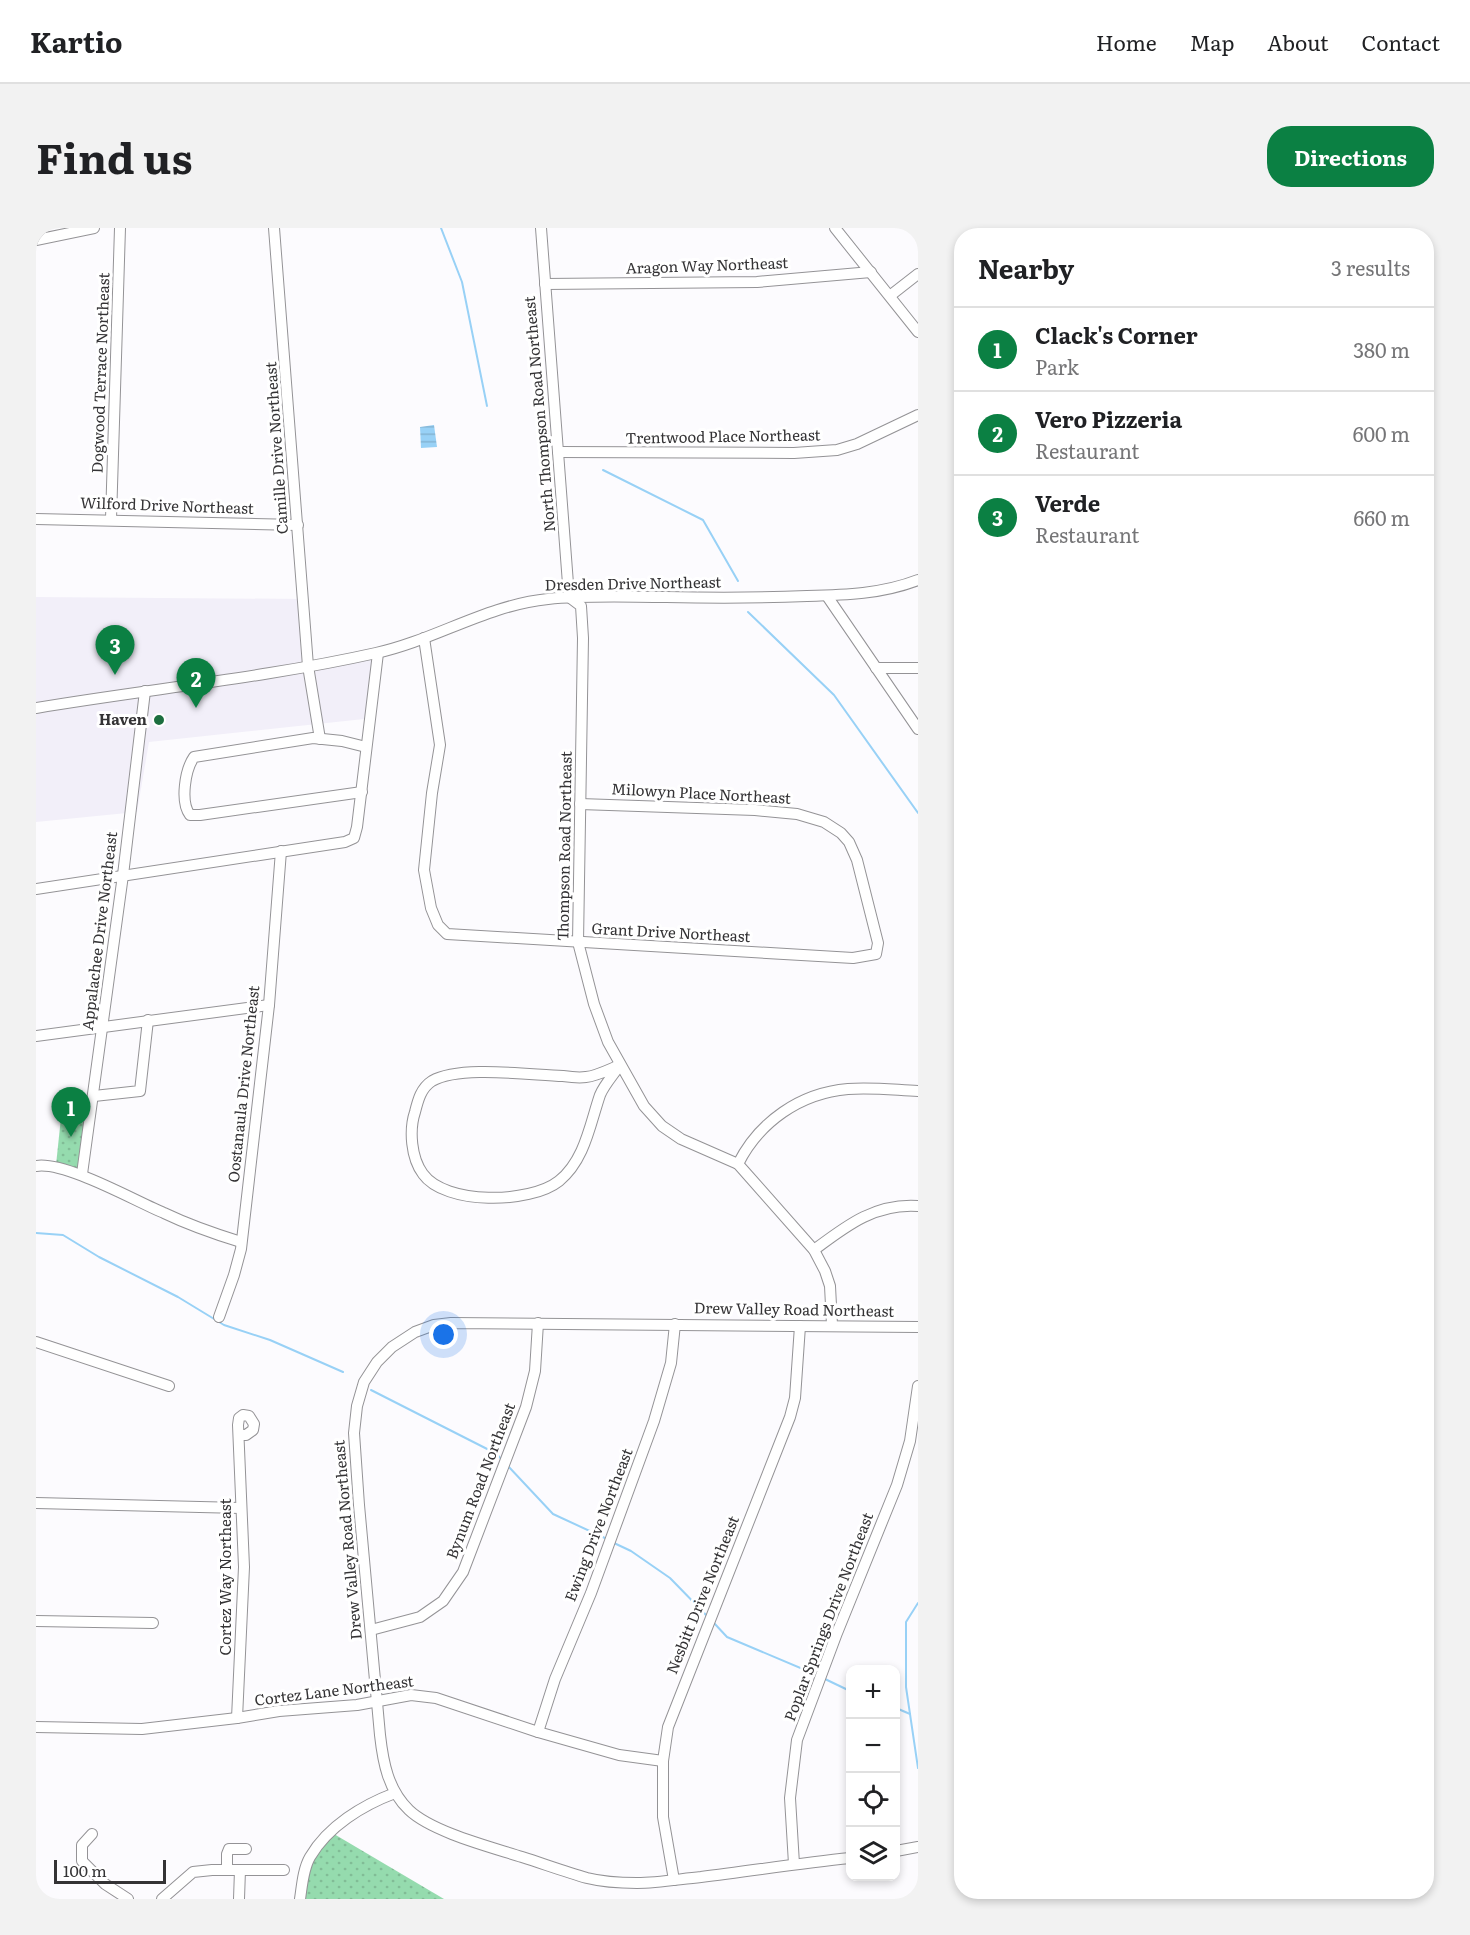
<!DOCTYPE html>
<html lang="en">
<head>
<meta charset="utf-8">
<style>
  :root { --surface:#fff; --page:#f2f2f2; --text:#202124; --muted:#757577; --line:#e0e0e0; --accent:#0b8043 }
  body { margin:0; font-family:Literata,serif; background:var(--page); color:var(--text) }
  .controls { position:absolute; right:18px; bottom:18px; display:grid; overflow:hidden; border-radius:12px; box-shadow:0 3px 9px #0003 }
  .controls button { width:54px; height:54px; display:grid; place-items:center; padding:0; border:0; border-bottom:2px solid var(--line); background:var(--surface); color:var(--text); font:30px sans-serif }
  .scale { position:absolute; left:18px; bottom:15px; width:112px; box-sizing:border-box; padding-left:6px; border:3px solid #343335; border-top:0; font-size:16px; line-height:21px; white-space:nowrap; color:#343335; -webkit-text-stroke:4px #fff; paint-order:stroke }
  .you { position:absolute; left:408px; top:1107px; width:21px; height:21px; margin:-15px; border:4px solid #fff; border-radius:50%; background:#1a73e8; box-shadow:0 0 0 9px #1a73e833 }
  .badge { display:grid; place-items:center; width:39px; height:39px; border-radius:50%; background:var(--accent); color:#fff; font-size:20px; font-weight:700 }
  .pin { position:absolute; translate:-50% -50px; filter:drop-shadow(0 2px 3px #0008) }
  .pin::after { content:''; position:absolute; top:32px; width:21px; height:18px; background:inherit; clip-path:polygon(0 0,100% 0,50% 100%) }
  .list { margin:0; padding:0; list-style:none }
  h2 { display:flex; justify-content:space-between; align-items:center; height:78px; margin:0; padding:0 24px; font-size:26px }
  h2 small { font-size:20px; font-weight:400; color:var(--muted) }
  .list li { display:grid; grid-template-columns:39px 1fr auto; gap:18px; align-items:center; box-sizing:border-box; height:84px; padding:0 24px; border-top:2px solid var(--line) }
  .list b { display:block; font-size:22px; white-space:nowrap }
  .list p { margin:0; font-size:20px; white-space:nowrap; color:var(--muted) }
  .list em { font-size:20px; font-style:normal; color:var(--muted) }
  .icon { flex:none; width:33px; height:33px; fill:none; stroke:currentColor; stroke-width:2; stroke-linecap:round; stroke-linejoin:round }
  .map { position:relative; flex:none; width:882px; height:1671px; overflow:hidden; border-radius:24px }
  header { display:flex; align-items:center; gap:36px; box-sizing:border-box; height:84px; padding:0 30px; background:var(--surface); border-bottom:2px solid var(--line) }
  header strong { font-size:28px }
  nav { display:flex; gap:33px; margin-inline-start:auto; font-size:21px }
  .intro { display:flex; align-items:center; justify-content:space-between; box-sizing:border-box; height:144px; padding:0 36px }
  h1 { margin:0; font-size:42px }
  .button { padding:15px 27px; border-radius:24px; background:var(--accent); color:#fff; font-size:21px; font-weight:700 }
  main { display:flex; gap:36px; padding:0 36px }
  aside { flex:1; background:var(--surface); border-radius:24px; box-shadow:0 3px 9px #0003 }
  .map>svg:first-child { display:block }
</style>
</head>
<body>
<header>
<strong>Kartio</strong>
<nav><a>Home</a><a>Map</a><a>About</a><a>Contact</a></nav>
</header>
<div class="intro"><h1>Find us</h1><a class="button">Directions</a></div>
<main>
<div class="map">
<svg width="882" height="1671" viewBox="0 0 882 1671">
  <defs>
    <pattern id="green-dots" width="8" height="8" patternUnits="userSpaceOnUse" patternTransform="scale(1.5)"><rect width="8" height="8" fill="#95dbae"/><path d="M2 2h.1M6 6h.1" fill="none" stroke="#81bc96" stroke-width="1.8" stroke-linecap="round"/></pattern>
    <pattern id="water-rules" width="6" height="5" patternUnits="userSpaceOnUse" patternTransform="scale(1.5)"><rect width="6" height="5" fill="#98d1f6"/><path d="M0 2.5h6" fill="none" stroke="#84b4d4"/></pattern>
  </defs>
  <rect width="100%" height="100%" fill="#fcfbfe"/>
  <path fill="#f2eff9" d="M0,369L269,371L272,438L343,427L328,491L113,514L101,584L0,594Z"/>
  <g fill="url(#green-dots)">
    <path d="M51,877L44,943L20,937L26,880Z"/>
    <path d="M298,1606L408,1671H265L269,1636Z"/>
  </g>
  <path fill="url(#water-rules)" d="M398,197L401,219L385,220L384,199Z"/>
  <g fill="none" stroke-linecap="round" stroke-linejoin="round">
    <g stroke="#98d1f6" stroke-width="2">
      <path d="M405,0L426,54L451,178"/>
      <path d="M567,242L667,292L702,353"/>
      <path d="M712,384L798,467L882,585"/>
      <path d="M0,1005L27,1007L63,1029L142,1069L188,1097L234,1112L307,1144"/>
      <path d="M335,1162L461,1226L465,1231"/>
      <path d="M471,1237L517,1286L571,1311"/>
      <path d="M578,1315L595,1323L634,1350L672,1389"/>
      <path d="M882,1375L870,1394V1459L882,1540"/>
      <path d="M678,1395L691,1409L781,1447"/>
      <path d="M789,1451L814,1463"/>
      <path d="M860,1480L874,1486"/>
    </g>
    <g stroke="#949396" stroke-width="12">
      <g id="minor">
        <path d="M238,0L272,438L284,511"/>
        <path d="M505,0L533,369"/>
        <path d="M799,0L882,104"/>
        <path d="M0,12L58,0"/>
        <path d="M509,56L721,54L835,44"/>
        <path d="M855,67L882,46"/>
        <path d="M522,224L758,225L801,222L821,216L882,187"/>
        <path d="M0,291L262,297"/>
        <path d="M75,291L84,0"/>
        <path d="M791,368L882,501"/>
        <path d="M533,369L545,378L547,410L542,714L558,776L572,814L608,878L626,898L645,911L702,936L778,1022L789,1043L794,1058L796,1097"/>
        <path d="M388,410L404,517L396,565L388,642L395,680L402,697L411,706L817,730L840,726L842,715L821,632L813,614L805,605L788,594L761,586L719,582L544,576"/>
        <path d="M840,440H882"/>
        <path d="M0,480C113,461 228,450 340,425C399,412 451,377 512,371C551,367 591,369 630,369C677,370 724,370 771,368C809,367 846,366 882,352"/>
        <path d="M326,564L164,587H154C144,574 149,542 158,529L277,510L306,513L330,519"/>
        <path d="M0,661L309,614L318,610L321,599L342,425"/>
        <path d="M0,808L233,777"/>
        <path d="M584,837C578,846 568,857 564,867C554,896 549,932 523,953C494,976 409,977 387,946C375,930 373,902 379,884C382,872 385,860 396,853C424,837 494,847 527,848C534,849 543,850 550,849C561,848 574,841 584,837Z"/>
        <path d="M58,868L104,863L112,792"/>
        <path d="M702,936C723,894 764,865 812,861C835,859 859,862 882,863"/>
        <path d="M0,938C29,933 99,973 128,985C153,997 179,1006 205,1014"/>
        <path d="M46,946L87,647L109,463"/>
        <path d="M778,1022C810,998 839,975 882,978"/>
        <path d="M183,1089L198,1047L205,1021L233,777L245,623"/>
        <path d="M0,1114L133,1158"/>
        <path d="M0,1275L205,1280"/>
        <path d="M0,1393L117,1395"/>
        <path d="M335,1402L384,1389L407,1373L427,1344L490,1179L499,1143L502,1095"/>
        <path d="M201,1490L208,1339L202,1197L203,1190L207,1187L213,1188L218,1196L217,1202L210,1207H203"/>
        <path d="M0,1499L106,1501L201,1490L243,1483L321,1477L375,1467L400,1470L502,1504L583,1527L627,1533"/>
        <path d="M502,1504L519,1451L555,1365L618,1193L635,1135L639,1096"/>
        <path d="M56,1606L46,1617V1633L69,1656L92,1671"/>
        <path d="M860,1623L882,1619"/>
        <path d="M814,1630C764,1635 715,1643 665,1649C644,1651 622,1655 601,1655C585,1655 567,1654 551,1650C530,1644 508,1636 486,1629C455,1619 396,1604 373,1582C352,1562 347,1534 344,1507L323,1277L318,1205L321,1178L328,1154L341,1134L356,1119L379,1104L398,1097L415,1095L882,1099"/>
        <path d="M758,1636L754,1570L761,1512L801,1405L861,1257L874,1213L882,1158"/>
        <path d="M191,1642V1626L193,1621H210"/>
        <path d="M638,1652L627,1589V1533L632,1499L754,1189L759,1170L764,1098"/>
        <path d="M126,1671L157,1644L176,1642H248"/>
        <path d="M203,1671L204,1642"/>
        <path d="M264,1671C266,1658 267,1641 274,1629C292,1598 327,1577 359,1565"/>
      </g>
    </g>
    <use href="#minor" stroke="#fff" stroke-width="10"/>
  </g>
  <circle fill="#1c6e3f" stroke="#fff" stroke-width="2" cx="123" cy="492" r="6"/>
  <g text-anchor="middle" stroke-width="6" stroke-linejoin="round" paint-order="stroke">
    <g font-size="15" fill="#343335" stroke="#fff">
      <text transform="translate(671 38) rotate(-2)" y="5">Aragon Way Northeast</text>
      <text transform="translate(65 145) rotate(-88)" y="5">Dogwood Terrace Northeast</text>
      <text transform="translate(504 186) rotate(-95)" y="5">North Thompson Road Northeast</text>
      <text transform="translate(687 209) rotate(-1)" y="5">Trentwood Place Northeast</text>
      <text transform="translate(241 220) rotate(-94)" y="5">Camille Drive Northeast</text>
      <text transform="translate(131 278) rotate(2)" y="5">Wilford Drive Northeast</text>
      <text transform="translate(597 356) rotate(-1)" y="5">Dresden Drive Northeast</text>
      <text transform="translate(665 566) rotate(3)" y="5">Milowyn Place Northeast</text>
      <text transform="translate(529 618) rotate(-89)" y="5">Thompson Road Northeast</text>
      <text transform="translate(64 703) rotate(-83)" y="5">Appalachee Drive Northeast</text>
      <text transform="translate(635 705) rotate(3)" y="5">Grant Drive Northeast</text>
      <text transform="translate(208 856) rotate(-84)" y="5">Oostanaula Drive Northeast</text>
      <text transform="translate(758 1082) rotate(1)" y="5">Drew Valley Road Northeast</text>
      <text transform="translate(445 1253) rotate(-69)" y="5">Bynum Road Northeast</text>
      <text transform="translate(563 1297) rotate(-69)" y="5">Ewing Drive Northeast</text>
      <text transform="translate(312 1312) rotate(-95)" y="5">Drew Valley Road Northeast</text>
      <text transform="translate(190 1349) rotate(-90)" y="5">Cortez Way Northeast</text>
      <text transform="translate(667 1367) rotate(-68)" y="5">Nesbitt Drive Northeast</text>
      <text transform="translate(793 1389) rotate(-69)" y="5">Poplar Springs Drive Northeast</text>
      <text transform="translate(298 1463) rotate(-7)" y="5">Cortez Lane Northeast</text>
    </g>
    <g font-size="15" font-weight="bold" fill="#343335" stroke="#fff" text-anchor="end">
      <text x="111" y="497">Haven</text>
    </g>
  </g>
</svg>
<div class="controls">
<button>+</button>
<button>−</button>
<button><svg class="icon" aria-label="locate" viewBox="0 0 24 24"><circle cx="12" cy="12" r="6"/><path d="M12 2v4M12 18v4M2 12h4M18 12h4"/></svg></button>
<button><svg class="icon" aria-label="layers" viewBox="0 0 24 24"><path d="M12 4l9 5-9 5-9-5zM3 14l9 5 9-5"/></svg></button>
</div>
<div class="scale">100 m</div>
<div class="you"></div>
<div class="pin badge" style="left:35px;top:909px">1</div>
<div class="pin badge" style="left:160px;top:480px">2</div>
<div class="pin badge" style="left:79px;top:447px">3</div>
</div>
<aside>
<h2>Nearby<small>3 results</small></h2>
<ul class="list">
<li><span class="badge">1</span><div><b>Clack's Corner</b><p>Park</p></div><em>380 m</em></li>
<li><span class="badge">2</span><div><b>Vero Pizzeria</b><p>Restaurant</p></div><em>600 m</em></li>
<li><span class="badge">3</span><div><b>Verde</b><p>Restaurant</p></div><em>660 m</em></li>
</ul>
</aside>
</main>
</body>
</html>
